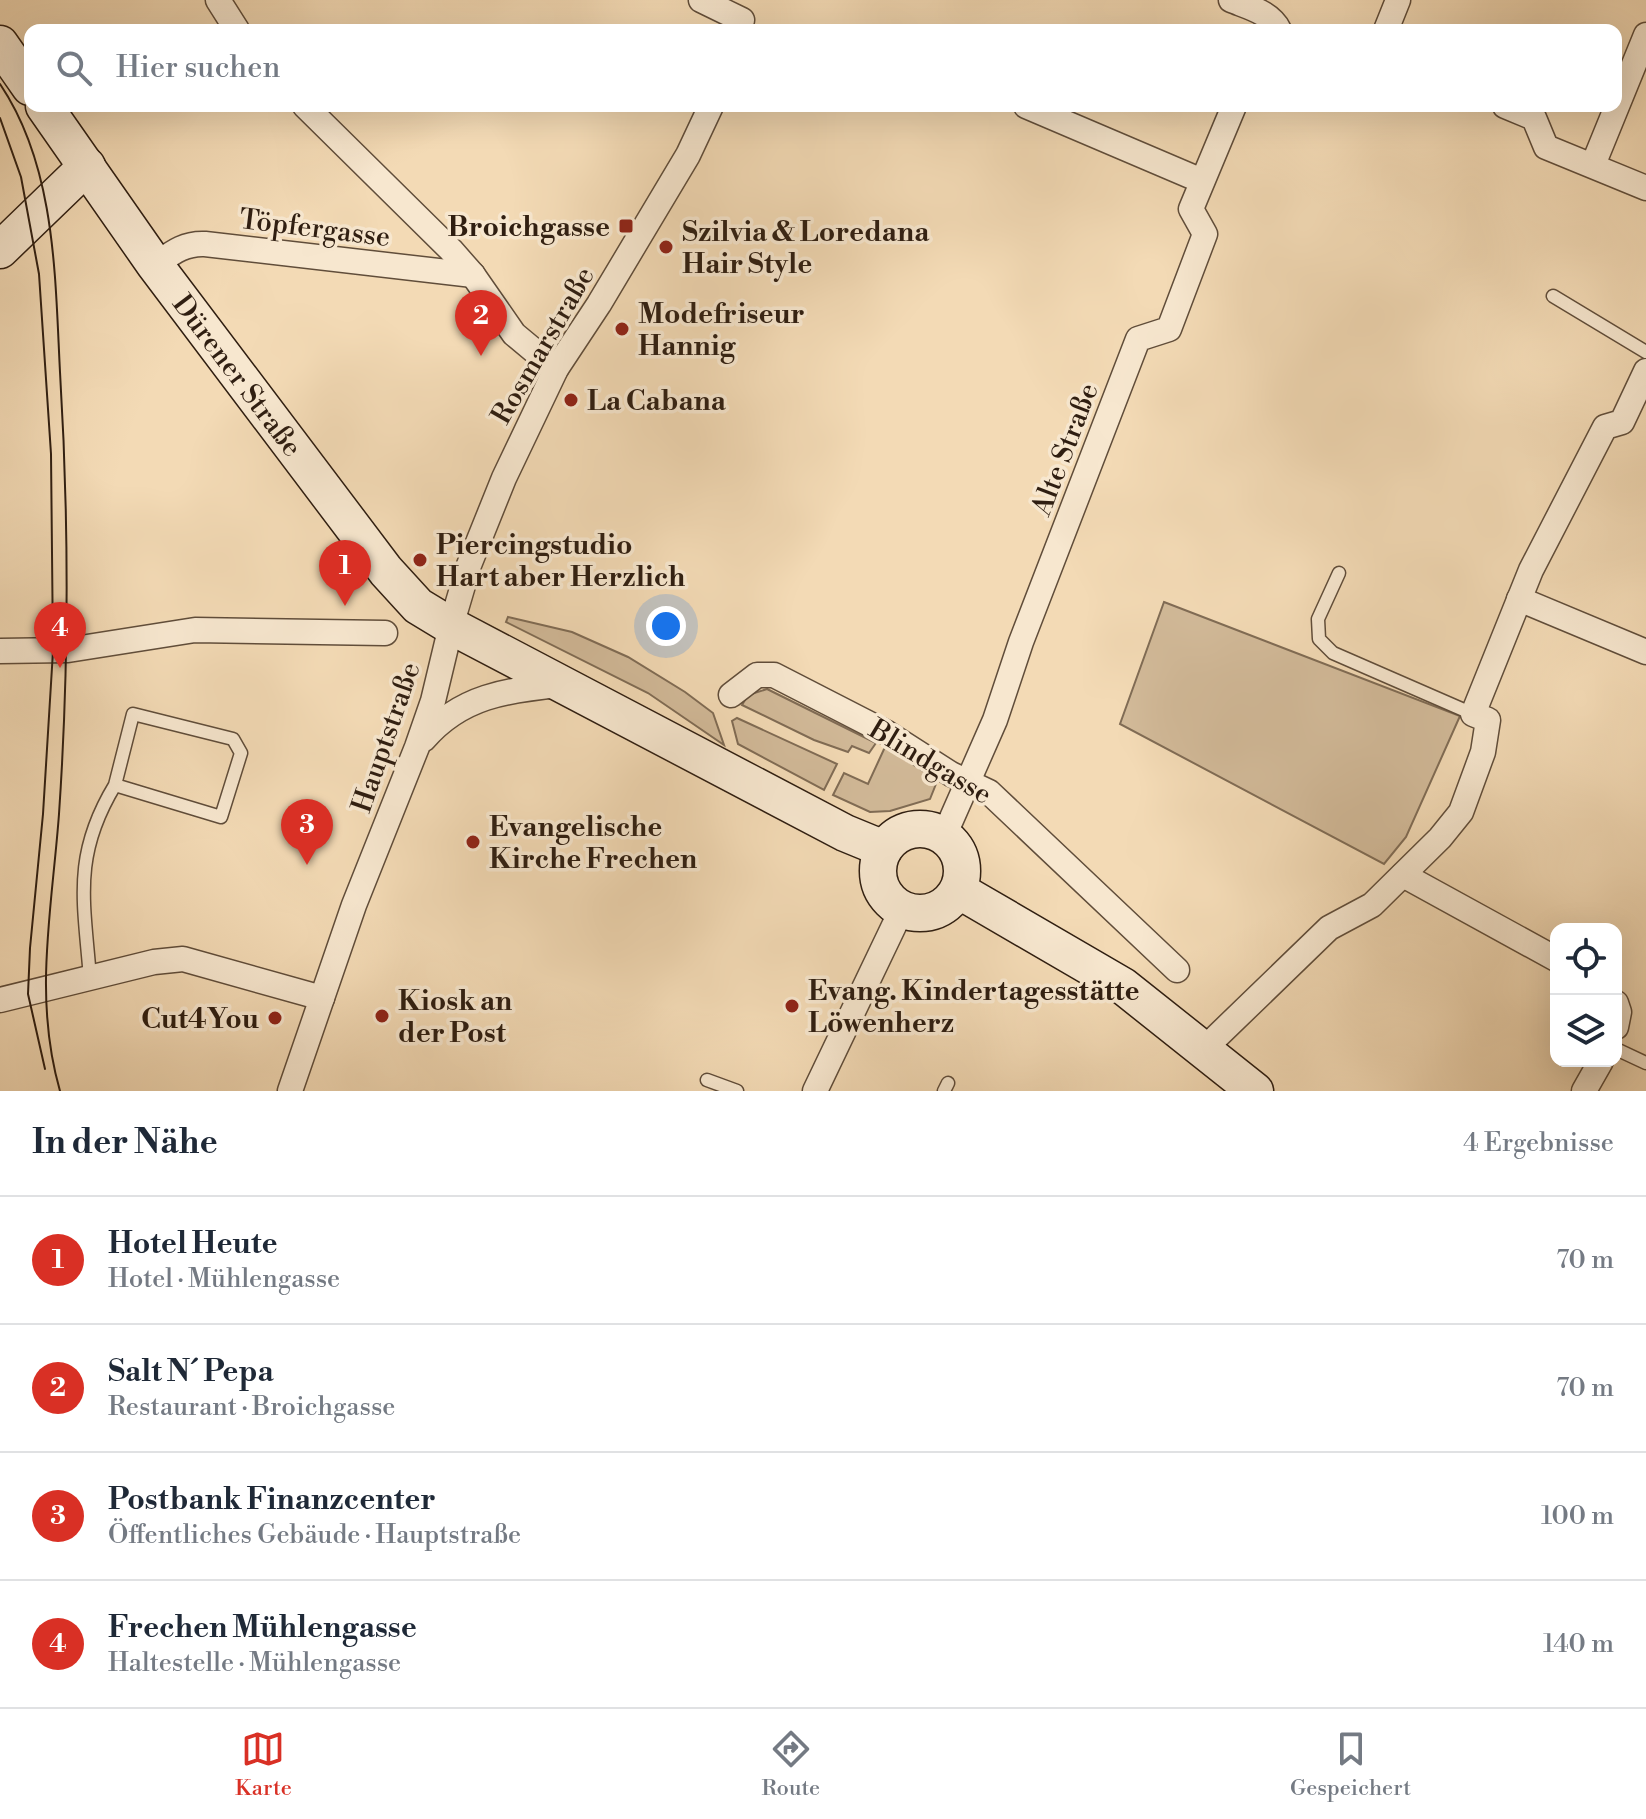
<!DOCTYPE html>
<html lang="de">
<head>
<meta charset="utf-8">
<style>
  :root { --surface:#fff; --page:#f2f2f3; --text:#1f2937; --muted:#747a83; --line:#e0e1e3; --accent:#d93025 }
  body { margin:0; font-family:"Libre Bodoni",serif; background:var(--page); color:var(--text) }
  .controls { position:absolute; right:24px; bottom:24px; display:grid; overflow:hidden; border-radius:16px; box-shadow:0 8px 32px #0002 }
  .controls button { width:72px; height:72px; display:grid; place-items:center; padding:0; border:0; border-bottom:2px solid var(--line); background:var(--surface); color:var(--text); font:40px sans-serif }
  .you { position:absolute; left:666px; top:626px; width:28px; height:28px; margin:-20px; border:6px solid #fff; border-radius:50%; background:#1a73e8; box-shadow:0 0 0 12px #1a73e833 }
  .badge { display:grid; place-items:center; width:52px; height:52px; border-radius:50%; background:var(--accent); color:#fff; font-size:26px; font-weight:700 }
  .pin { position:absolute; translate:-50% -66px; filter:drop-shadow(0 2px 4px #0008) }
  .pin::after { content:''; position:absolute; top:42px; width:28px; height:24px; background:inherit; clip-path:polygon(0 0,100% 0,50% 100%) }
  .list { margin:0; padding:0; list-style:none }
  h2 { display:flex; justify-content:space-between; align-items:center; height:104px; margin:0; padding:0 32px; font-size:34px }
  h2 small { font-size:26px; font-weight:400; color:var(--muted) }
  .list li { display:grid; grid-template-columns:52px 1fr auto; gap:24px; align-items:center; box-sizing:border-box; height:128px; padding:0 32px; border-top:2px solid var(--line) }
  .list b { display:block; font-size:30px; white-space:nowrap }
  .list p { margin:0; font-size:26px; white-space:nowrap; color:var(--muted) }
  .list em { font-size:26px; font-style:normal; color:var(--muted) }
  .icon { flex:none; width:44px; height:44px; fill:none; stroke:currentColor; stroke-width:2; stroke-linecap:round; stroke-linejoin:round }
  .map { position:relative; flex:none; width:1646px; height:1091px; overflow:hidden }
  .search { position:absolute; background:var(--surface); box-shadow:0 8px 32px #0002; left:24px; right:24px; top:24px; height:88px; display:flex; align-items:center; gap:20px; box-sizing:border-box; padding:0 28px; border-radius:16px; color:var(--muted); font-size:30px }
  .sheet { height:616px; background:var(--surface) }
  nav { display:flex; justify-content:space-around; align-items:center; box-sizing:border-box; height:112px; border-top:2px solid var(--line); background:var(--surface); font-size:22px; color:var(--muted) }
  nav a { display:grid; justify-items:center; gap:4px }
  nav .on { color:var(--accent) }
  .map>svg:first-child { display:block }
</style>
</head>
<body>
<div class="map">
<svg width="1646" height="1091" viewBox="0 0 1646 1091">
  <rect width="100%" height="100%" fill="#f3dab5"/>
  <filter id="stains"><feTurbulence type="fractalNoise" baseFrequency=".0025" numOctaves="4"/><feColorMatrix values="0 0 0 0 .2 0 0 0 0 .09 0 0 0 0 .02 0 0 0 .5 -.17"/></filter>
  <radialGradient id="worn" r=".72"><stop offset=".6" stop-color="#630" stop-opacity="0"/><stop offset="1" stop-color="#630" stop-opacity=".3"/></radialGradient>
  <g fill="#d2ba99" stroke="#806c55" stroke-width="2">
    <path d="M1164,602L1460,716L1406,837L1384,864L1120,724Z"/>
    <path d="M508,617L572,632L628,657L685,692L713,713L724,745L648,693L506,622Z"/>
    <path d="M767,689L876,743L869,753L852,746L848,752L814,740L742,705L748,695Z"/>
    <path d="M737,718L837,764L824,790L738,744L732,721Z"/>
    <path d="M885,747L938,779L930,799L890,811L870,812L833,795L844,773L868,784Z"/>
  </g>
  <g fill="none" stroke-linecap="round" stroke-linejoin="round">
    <g stroke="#604d3a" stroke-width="15">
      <g id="lane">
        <path d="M1553,296L1646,352"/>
        <path d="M1339,573L1318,619L1319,639L1333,653L1473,714"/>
        <path d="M90,978C84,901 72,856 115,785L221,817L241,753L233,739L133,714L115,785"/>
        <path d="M1616,1049L1646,1063"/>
        <path d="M707,1080L737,1091"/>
        <path d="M944,1091L948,1083"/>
      </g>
    </g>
    <g stroke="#604d3a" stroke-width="27">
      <g id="street">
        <path d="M218,0L237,30"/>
        <path d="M701,0L742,20"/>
        <path d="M1231,0C1248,7 1270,12 1279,30"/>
        <path d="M1386,30L1398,0"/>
        <path d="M305,106L451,250L473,275L514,334L556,369"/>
        <path d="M1026,106L1202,181"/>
        <path d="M1505,106L1534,118L1546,147L1646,188"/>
        <path d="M1593,165L1646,35"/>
        <path d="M155,265C172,253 184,243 205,244L473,275"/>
        <path d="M1519,599L1646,652"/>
        <path d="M0,651L68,650L195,630L385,633"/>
        <path d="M731,695L757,675H774L887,733L951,774L989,792L1177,970"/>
        <path d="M424,739C461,696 507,690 560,685"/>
        <path d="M944,836L995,720L1021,642L1138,339L1169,329L1205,234L1191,209L1234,106"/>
        <path d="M1403,875L1556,959"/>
        <path d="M0,1000L154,962L183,959L322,998"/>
        <path d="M1616,1003L1619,1012L1616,1027"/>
        <path d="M1204,1049L1329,928L1372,905L1440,838L1461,812L1483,752L1488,720L1473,714L1531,570L1605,427L1622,422L1646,371"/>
        <path d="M290,1091L354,905L417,747L433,701L451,626L469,565L504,478L556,369L599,304L688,155L711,106"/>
        <path d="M815,1091L902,909"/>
        <path d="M1584,1091L1601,1061"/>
      </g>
    </g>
    <g stroke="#2f1e11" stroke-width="39">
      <g id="secondary">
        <path d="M0,44L30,87"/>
        <path d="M44,106L155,265L386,571L418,606L451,626L845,833L884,849"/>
        <path d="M0,250L87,166"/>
        <circle cx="920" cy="871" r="42"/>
        <path d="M958,890L1123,986L1255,1091"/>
      </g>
    </g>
    <use href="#lane" stroke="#f7e7cf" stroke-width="12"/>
    <use href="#street" stroke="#f7e7cf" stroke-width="24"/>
    <use href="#secondary" stroke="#f7e7cf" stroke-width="36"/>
    <g stroke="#2f1e11" stroke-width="2">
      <path d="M0,84C56,167 55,276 60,372C69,519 69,667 59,814C52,909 33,997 60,1091"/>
      <path d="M0,118L21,177L39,274L51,454L53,651L43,814L30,948L28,994L45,1069"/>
    </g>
  </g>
  <g fill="#8f2418" stroke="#f7e7cf" stroke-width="3">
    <rect x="618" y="218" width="16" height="16" rx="4"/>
    <circle cx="666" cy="247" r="8"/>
    <circle cx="622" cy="329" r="8"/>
    <circle cx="571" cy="400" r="8"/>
    <circle cx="420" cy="560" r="8"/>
    <circle cx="473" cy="842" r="8"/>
    <circle cx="792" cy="1006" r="8"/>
    <circle cx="382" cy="1016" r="8"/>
    <circle cx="275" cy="1018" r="8"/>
  </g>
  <g text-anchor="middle" stroke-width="7" stroke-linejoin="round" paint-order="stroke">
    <g font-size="28" font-weight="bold" fill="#2f1e11" stroke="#f7e7cf" text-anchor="start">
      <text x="610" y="236" text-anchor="end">Broichgasse</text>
      <text x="682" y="241">Szilvia &amp; Loredana<tspan x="682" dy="32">Hair Style</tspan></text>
      <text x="638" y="323">Modefriseur<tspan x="638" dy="32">Hannig</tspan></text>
      <text x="587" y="410">La Cabana</text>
      <text x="436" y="554">Piercingstudio<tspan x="436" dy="32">Hart aber Herzlich</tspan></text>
      <text x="489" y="836">Evangelische<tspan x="489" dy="32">Kirche Frechen</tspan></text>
      <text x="808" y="1000">Evang. Kindertagesstätte<tspan x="808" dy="32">Löwenherz</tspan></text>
      <text x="398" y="1010">Kiosk an<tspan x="398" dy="32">der Post</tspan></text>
      <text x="259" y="1028" text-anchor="end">Cut4You</text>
    </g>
    <g font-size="28" fill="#2f1e11" stroke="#f7e7cf">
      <text transform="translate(315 227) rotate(7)" y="10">Töpfergasse</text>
      <text transform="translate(542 345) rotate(-60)" y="10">Rosmarstraße</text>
      <text transform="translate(238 375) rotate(53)" y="10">Dürener Straße</text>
      <text transform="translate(1064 449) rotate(-69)" y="10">Alte Straße</text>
      <text transform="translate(385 737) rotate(-71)" y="10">Hauptstraße</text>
      <text transform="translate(931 761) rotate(31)" y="10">Blindgasse</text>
    </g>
  </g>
  <rect width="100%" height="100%" filter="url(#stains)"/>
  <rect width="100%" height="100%" fill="url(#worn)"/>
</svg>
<div class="controls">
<button><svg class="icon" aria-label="locate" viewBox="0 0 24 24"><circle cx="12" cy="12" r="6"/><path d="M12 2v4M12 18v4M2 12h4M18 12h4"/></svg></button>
<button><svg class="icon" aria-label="layers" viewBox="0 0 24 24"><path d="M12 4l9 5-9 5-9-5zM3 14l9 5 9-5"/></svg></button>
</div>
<div class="you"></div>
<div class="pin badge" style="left:345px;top:606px">1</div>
<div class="pin badge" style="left:481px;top:356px">2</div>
<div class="pin badge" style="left:307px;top:865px">3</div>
<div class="pin badge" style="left:60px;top:668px">4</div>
<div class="search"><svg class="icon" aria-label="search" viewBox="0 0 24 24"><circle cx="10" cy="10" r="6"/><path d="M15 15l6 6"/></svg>Hier suchen</div>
</div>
<section class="sheet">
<h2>In der Nähe<small>4 Ergebnisse</small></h2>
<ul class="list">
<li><span class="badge">1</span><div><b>Hotel Heute</b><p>Hotel · Mühlengasse</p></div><em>70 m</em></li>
<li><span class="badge">2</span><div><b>Salt N´ Pepa</b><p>Restaurant · Broichgasse</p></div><em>70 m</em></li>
<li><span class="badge">3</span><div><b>Postbank Finanzcenter</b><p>Öffentliches Gebäude · Hauptstraße</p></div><em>100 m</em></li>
<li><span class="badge">4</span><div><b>Frechen Mühlengasse</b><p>Haltestelle · Mühlengasse</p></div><em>140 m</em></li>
</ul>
</section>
<nav>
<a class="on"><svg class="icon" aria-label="map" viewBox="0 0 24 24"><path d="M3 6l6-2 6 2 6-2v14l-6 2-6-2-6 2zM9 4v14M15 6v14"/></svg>Karte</a>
<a><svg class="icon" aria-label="directions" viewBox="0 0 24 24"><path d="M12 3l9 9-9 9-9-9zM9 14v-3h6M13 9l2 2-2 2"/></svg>Route</a>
<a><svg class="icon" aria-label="saved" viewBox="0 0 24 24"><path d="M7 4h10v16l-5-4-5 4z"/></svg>Gespeichert</a>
</nav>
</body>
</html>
